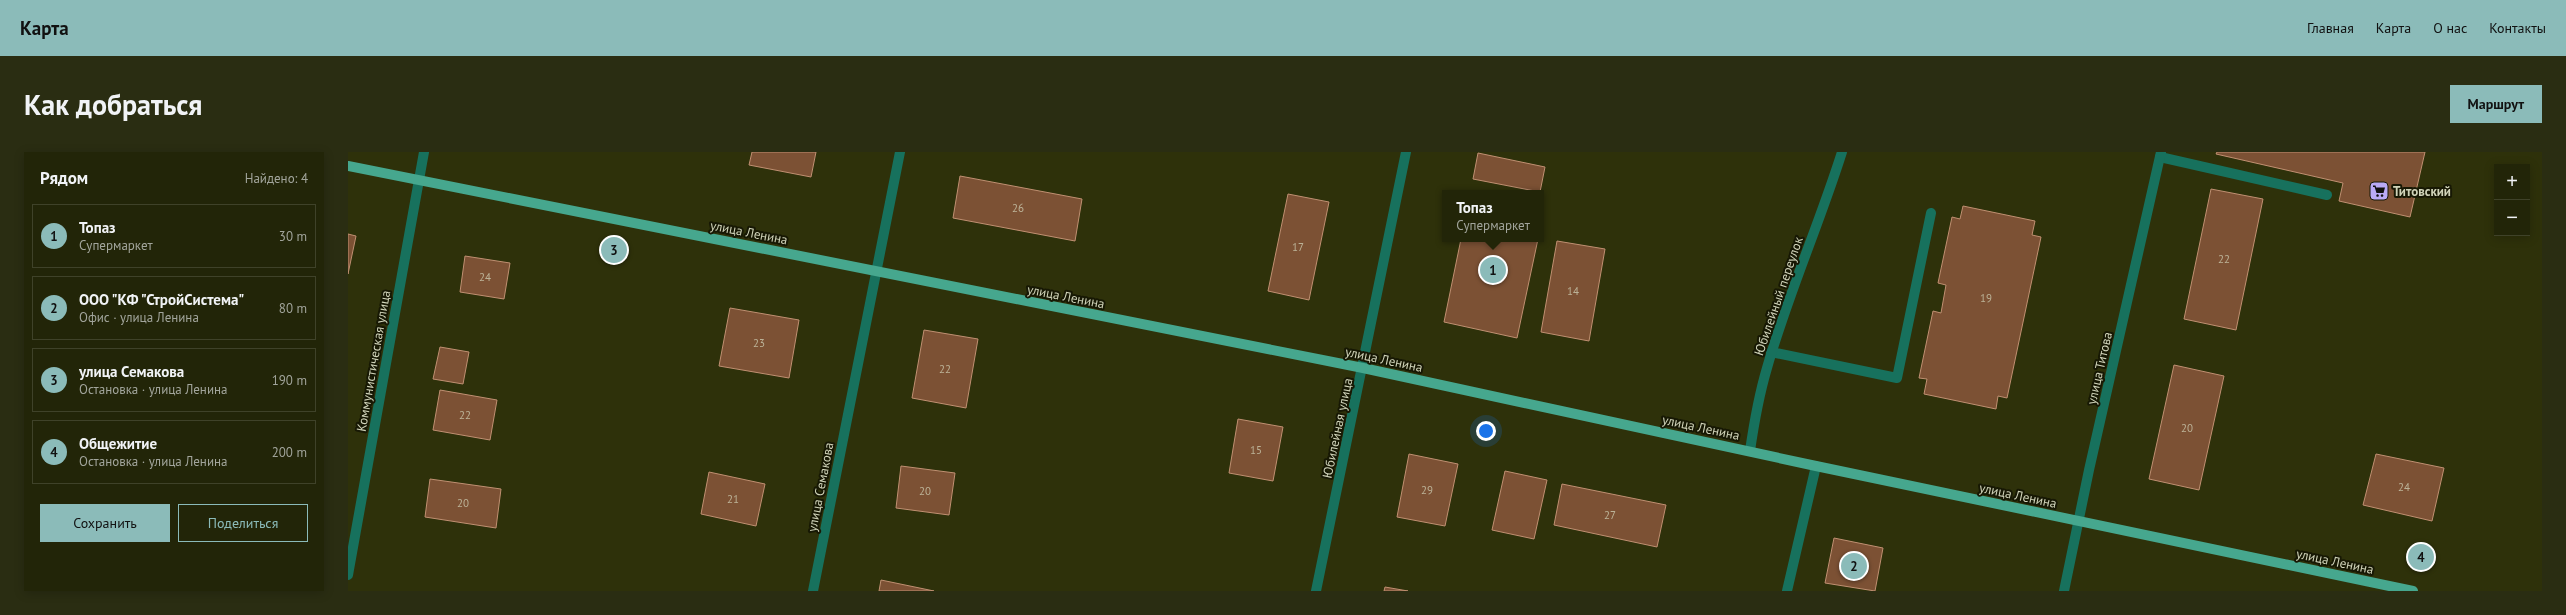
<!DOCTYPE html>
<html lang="ru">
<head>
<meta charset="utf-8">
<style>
  :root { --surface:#222508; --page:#2a2d12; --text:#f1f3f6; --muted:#a2a59c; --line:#3f4229; --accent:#8bbbb9 }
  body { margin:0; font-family:"PT Sans",sans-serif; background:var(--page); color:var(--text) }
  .controls { position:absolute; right:12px; top:12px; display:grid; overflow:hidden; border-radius:0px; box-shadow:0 2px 10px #0003 }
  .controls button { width:36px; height:36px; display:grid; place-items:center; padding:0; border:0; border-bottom:1px solid var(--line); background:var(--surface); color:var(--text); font:20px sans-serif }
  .you { position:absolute; left:1138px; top:279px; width:14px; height:14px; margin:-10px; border:3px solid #fff; border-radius:50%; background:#1a73e8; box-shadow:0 0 0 6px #1a73e833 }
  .badge { display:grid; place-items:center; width:26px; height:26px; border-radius:50%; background:var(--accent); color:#111; font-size:13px; font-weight:700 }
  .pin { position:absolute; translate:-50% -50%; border:2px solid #fff; box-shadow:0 1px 4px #0006 }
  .popup { position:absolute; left:1094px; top:38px; width:102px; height:52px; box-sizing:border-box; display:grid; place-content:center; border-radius:0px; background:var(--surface); filter:drop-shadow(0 1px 3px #0005); font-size:13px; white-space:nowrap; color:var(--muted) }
  .popup b { font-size:15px; color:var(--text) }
  .popup::after { content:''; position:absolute; left:50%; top:100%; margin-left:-8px; border:8px solid transparent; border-top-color:var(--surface) }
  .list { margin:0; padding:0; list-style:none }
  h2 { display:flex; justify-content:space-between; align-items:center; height:52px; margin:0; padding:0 16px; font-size:17px }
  h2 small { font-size:13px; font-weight:400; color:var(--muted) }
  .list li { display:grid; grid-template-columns:26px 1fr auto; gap:12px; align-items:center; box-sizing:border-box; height:64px; margin:0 8px 8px; padding:0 8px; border:1px solid var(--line); border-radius:0px }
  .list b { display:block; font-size:15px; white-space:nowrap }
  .list p { margin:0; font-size:13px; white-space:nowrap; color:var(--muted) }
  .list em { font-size:13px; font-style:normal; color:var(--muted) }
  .actions { display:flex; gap:8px; padding:12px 16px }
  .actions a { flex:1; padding:9px 0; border:1px solid var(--accent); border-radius:0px; text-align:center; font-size:14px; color:var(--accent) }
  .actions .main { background:var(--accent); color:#111 }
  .map { position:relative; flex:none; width:2194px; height:439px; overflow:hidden; border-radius:0px }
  header { display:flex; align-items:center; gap:24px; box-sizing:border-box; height:56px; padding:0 20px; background:var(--accent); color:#111 }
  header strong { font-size:19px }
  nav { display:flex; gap:22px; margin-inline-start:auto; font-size:14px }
  .intro { display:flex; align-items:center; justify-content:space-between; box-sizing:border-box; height:96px; padding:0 24px }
  h1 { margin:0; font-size:28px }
  .button { padding:10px 18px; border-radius:0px; background:var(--accent); color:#111; font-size:14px; font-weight:700 }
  main { display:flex; gap:24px; padding:0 24px }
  aside { flex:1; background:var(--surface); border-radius:0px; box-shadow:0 2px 10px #0003 }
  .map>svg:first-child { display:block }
</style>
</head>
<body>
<header>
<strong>Карта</strong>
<nav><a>Главная</a><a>Карта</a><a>О нас</a><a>Контакты</a></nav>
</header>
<div class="intro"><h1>Как добраться</h1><a class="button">Маршрут</a></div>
<main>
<aside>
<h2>Рядом<small>Найдено: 4</small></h2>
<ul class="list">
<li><span class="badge">1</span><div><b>Топаз</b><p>Супермаркет</p></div><em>30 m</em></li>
<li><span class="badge">2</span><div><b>ООО &quot;КФ &quot;СтройСистема&quot;</b><p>Офис · улица Ленина</p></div><em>80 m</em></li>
<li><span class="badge">3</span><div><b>улица Семакова</b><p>Остановка · улица Ленина</p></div><em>190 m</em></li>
<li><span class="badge">4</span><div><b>Общежитие</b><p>Остановка · улица Ленина</p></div><em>200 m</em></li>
</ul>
<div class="actions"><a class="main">Сохранить</a><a>Поделиться</a></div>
</aside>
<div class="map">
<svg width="2194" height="439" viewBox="0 0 2194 439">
  <rect width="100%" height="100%" fill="#2e310a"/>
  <g fill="#7c5134" stroke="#c09072">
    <path d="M404,0H468L463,25L401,13Z"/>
    <path d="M1869,0H2077L2062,65L1991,49L1995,31L1868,2Z"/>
    <path d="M1130,1L1197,15L1192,40L1125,27Z"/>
    <path d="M612,24L734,47L727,89L605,66Z"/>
    <path d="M1863,37L1915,47L1888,178L1836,167Z"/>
    <path d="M940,42L981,50L961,148L920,139Z"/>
    <path d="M1615,54L1687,69L1684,83L1693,85L1659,246L1650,244L1648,257L1576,242L1579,227L1571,226L1585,159L1593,161L1598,133L1590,131L1604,65L1612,67Z"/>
    <path d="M0,82L8,84L0,122Z"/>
    <path d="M1113,87H1190L1169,186L1096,170Z"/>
    <path d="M1209,89L1257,97L1241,189L1193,180Z"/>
    <path d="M117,104L162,111L156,147L112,140Z"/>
    <path d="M382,156L451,168L441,226L371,214Z"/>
    <path d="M576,178L630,187L618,256L564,246Z"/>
    <path d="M92,195L121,200L115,232L85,227Z"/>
    <path d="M1826,213L1876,224L1851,338L1801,327Z"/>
    <path d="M92,238L149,248L142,288L85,278Z"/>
    <path d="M890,267L935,275L925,329L881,321Z"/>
    <path d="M1061,302L1110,312L1097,374L1049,365Z"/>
    <path d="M2028,302L2096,316L2084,369L2015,353Z"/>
    <path d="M553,314L607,321L601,363L548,356Z"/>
    <path d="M1157,319L1199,328L1186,387L1144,378Z"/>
    <path d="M361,320L417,332L408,374L353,362Z"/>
    <path d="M82,327L153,337L148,376L77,365Z"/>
    <path d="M1214,332L1318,353L1309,395L1206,373Z"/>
    <path d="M1486,386L1535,396L1527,439L1477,431Z"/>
    <path d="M533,428L586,439H531Z"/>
    <path d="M1037,435L1060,439H1036Z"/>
  </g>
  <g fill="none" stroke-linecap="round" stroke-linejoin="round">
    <g stroke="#17715d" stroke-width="10">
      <path d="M1812,5L1979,43"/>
      <path d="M1423,200L1549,226L1583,61"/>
      <path d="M1402,299C1406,271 1411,243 1419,216C1440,142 1471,73 1494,0"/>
      <path d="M0,423L76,0"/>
      <path d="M465,439L552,0"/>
      <path d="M968,439L1058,0"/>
      <path d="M1439,439L1468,314"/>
      <path d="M1716,439L1741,318L1813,0"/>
    </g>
    <path stroke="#46a78e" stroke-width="10" d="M0,14L1015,216L1468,314L2065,439"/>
  </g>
  <defs>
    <g id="supermarket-square" transform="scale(1)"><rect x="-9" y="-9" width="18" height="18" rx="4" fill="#baaaf6" stroke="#171804"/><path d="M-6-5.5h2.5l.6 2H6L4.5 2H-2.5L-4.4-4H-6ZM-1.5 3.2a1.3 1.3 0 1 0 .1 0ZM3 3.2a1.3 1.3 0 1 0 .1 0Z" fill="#111"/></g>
  </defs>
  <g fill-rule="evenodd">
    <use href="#supermarket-square" x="2031" y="39"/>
  </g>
  <g text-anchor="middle" stroke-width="4" stroke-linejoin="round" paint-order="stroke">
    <g font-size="11" fill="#bcb398">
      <text x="670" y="60">26</text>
      <text x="950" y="99">17</text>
      <text x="1876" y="111">22</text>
      <text x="137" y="129">24</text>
      <text x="1225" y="143">14</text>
      <text x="1638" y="150">19</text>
      <text x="411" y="195">23</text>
      <text x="597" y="221">22</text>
      <text x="117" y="267">22</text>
      <text x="1839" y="280">20</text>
      <text x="908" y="302">15</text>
      <text x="2056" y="339">24</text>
      <text x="1079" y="342">29</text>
      <text x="577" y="343">20</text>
      <text x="385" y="351">21</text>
      <text x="115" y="355">20</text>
      <text x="1262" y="367">27</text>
    </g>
    <g font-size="13" font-weight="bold" fill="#d1d4ba" stroke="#171804" text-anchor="start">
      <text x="2045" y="44">Титовский</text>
    </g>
    <g font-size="13" fill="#d1d4ba" stroke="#171804">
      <text transform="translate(401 80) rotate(11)" y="5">улица Ленина</text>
      <text transform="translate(718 144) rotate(11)" y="5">улица Ленина</text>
      <text transform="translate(1430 144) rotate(-71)" y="5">Юбилейный переулок</text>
      <text transform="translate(1036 207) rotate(12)" y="5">улица Ленина</text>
      <text transform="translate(25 209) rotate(-80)" y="5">Коммунистическая улица</text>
      <text transform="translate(1751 216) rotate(-77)" y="5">улица Титова</text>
      <text transform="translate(1353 275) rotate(12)" y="5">улица Ленина</text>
      <text transform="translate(989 276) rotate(-78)" y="5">Юбилейная улица</text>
      <text transform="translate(472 335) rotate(-79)" y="5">улица Семакова</text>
      <text transform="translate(1670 343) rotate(12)" y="5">улица Ленина</text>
      <text transform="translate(1987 409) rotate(12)" y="5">улица Ленина</text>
    </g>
  </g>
</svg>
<div class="controls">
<button>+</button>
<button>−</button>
</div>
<div class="you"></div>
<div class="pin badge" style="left:1145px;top:118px">1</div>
<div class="popup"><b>Топаз</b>Супермаркет</div>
<div class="pin badge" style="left:1506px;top:414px">2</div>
<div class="pin badge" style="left:266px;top:98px">3</div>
<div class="pin badge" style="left:2073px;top:405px">4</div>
</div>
</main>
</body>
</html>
